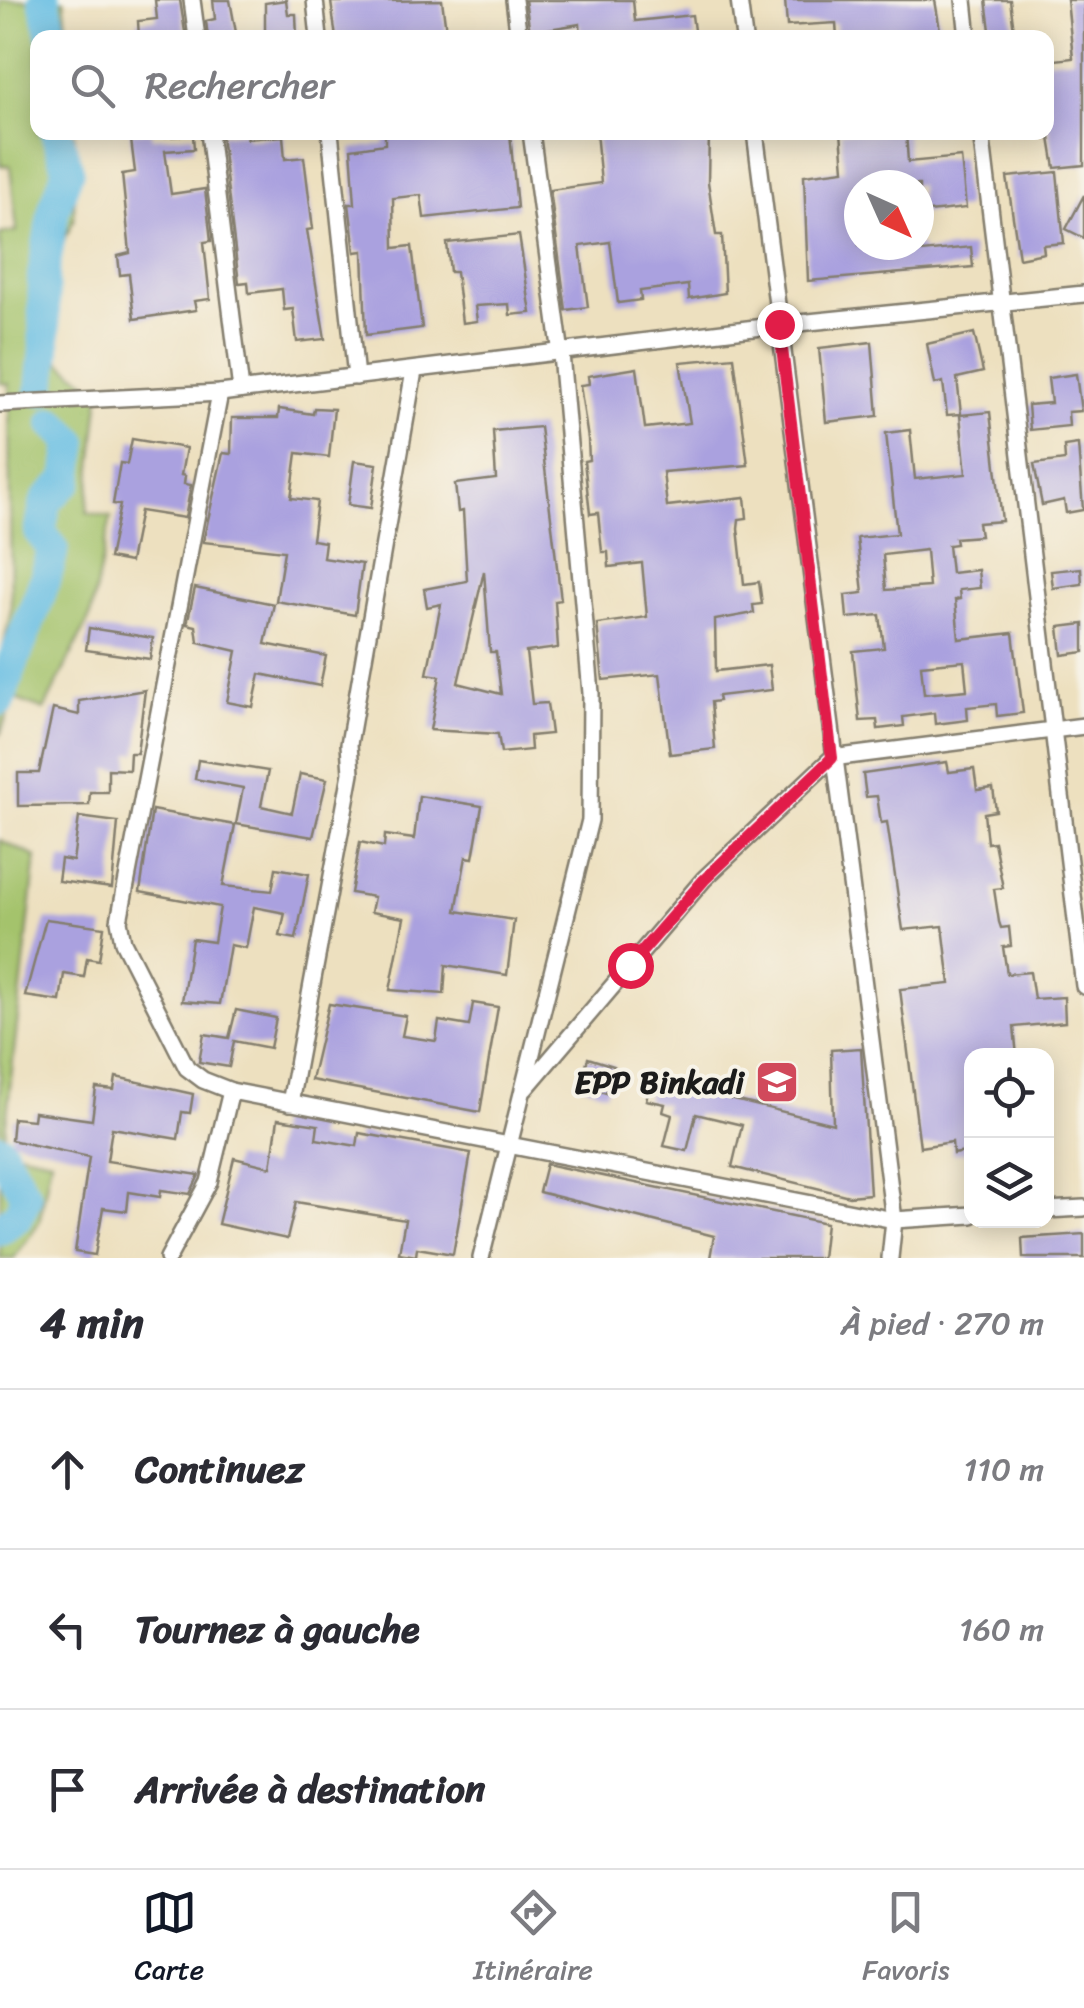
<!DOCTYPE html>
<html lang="fr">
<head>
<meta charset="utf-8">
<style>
  :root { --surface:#fff; --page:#f2f2f3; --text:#2b2b33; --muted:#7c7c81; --line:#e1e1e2; --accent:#111827 }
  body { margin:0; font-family:Sriracha,sans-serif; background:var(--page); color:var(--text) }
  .controls { position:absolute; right:30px; bottom:30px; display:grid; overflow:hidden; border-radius:20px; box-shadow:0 5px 25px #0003 }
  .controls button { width:90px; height:90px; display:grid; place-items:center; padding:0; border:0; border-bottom:2px solid var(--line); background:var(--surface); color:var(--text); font:50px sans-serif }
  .compass { position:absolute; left:844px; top:170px; width:90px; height:90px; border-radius:50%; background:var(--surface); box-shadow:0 5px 25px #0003; rotate:135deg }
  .stop { position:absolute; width:30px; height:30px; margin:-22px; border:8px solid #e11d48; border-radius:50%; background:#fff }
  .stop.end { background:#e11d48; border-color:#fff; box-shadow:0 2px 10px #0008 }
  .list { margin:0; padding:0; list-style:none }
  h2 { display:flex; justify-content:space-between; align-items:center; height:130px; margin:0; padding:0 40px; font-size:42px }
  h2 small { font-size:32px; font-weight:400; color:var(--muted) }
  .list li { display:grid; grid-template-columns:65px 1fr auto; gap:30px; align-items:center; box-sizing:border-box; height:160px; padding:0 40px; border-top:2px solid var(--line) }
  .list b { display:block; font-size:38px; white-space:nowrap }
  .list em { font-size:32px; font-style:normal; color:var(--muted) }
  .icon { flex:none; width:55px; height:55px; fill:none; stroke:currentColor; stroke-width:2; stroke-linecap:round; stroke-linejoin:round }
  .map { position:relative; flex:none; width:1084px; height:1258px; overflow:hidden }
  .search { position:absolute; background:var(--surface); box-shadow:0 5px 25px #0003; left:30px; right:30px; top:30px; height:110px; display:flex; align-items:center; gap:25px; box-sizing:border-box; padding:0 35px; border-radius:20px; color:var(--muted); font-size:38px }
  .sheet { height:610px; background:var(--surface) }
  nav { display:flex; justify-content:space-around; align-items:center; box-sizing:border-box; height:140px; border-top:2px solid var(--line); background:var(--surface); font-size:28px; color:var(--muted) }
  nav a { display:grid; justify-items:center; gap:5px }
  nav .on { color:var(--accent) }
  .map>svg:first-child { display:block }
</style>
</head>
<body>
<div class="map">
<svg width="1084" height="1258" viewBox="0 0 1084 1258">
  <rect width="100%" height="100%" fill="#f7f3e8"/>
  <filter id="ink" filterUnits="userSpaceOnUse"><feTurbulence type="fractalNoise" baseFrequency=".01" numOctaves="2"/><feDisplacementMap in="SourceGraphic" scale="20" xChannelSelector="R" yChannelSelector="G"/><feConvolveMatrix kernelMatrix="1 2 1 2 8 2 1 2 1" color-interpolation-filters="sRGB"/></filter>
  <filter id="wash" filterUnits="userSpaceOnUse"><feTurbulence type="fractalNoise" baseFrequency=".0048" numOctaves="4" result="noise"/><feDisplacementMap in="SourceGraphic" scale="40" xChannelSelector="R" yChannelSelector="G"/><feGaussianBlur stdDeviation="2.25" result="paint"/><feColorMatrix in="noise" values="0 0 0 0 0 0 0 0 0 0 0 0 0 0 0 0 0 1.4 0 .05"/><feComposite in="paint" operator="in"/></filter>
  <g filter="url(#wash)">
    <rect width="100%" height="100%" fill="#ede0bf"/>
    <g fill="#a4c36c" stroke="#607044" stroke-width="2.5">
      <path d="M0,0H64L68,37L38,38V132L74,133V218L54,264L48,352L100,393L87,512L111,517L90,617L44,710L13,698L0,736V667L11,609L9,384L0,383V234L17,231L10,166L0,165Z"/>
      <path d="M0,840L36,857L3,1149L51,1159L39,1223L14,1258H0Z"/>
    </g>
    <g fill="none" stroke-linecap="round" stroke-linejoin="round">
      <g stroke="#66bee3" stroke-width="32">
        <path d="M44,0L53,38"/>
        <path d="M41,390L45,350L43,276L54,209L68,170L56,132"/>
        <path d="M0,700C15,648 42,602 53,549L40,532L46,501L68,480L73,442L54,423"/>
        <path d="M0,1149L26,1197L18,1216L0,1229"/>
      </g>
    </g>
    <g id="blocks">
      <g fill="#aaa1df" fill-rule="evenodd">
        <path d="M155,0H180L186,38H139L138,21L157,19Z"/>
        <path d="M213,0H230L237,38H208L206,21L215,19Z"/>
        <path d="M286,0L288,14H296L297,38H265V3Z"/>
        <path d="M442,0L447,38H336L331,2Z"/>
        <path d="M525,0H633L635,21L692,15L695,38H581L580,24L530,32Z"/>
        <path d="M785,0H935L941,36L837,38L836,23L787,26Z"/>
        <path d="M986,0H1010L1015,38H991Z"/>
        <path d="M1067,0H1084V165L1055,168L1046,114V61L1073,58Z"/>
        <path d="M130,132H151L152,138L193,135L194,149L165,151L171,194L205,189L211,241L204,242L210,299L194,301L196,310L134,319L129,274L120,275L118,256L130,253L122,174L135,172Z"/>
        <path d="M246,132L247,139L283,136L285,159L304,157L313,229L307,230L325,339L297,342L293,309L284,310L282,289L249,293L248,282L239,283L221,135Z"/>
        <path d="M385,132L510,133L517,208L424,218L421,195L393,198L394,248L412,246L422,328L366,335L363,251L355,252L349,204H355L351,149L385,144Z"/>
        <path d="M596,132H709L708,182L716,235H722L725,293L689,299L688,285L640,291L641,300L618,303L610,242L580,246L588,307L566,310L550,190L601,183Z"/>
        <path d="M841,132H906L908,162L961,157L966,208L919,213V185H859V245H921L922,252L971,247L973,267L808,281L804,175L844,170Z"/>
        <path d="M1057,172L1064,243L1043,245L1044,253L1019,258L1007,177Z"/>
        <path d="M1084,195V238L1066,229Z"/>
        <path d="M519,235L531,313L510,315L509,304L475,306L477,321L462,323L456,272H450L447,243Z"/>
        <path d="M974,333L983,372L957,378L961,414L947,415L943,382L935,384L927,344Z"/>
        <path d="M872,342L878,416L826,422L819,348Z"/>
        <path d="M734,357L748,465L663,472L667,506L745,497L747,518L739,519L738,528L744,584L759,582L762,604L753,605L754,613L715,620L716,671L769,665L772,690L718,696L719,701L711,702L715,749L670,754L660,674L603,680L597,624L647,617L642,563L609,567L608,552H602L598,513L590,514L584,461L589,460L588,439L580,385L589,384L588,376L637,368L645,428L690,423L680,362Z"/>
        <path d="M1076,374L1081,411L1068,412L1069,426L1030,430L1028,405L1051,403L1048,378Z"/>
        <path d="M314,408L334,409L329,457L297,453L291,498L317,501L312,540L325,542L323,558L362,564L355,615L276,601L284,551L203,542L223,453L231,454L232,418H278L279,409L313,414Z"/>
        <path d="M990,412L1002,521L978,523L980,536L955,538L956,544L948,545L951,573L978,570L980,588L959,590L960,599L955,600L959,639L1013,633L1023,713L997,716L996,704L967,707L968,720L935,724L934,713L903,717L904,726L878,729L877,720L860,721L853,651L884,648L880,615L847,618L845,595L863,593L857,538L897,534L886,433L910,430L915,479L966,474L960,415ZM926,550L929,587L886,590L883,555ZM964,661L967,690L924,694L921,665Z"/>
        <path d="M540,427L561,600L555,601L558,648L526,652L532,704L547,703L551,734L530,736L531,750L501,753L498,734L430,730L440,676L427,674L441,604L427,607L424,589L467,581L463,511L458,512L455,484L496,479L493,431ZM484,571L490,652H496L501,694L458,683Z"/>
        <path d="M132,439L186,448L181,475L185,476L184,484L191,485L185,518L140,511L130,562L109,558L120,505L113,504L120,463L127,464Z"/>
        <path d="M1078,444L1083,510L1066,513L1064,500L1042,505L1034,464L1065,460L1064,446Z"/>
        <path d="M354,461L377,464L371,508L348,505Z"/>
        <path d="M1081,568L1082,584L1053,588L1051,571Z"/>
        <path d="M195,588L274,604L265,644L326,656L320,686L260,674L253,707L227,702L237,651L198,642L196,626L187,624Z"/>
        <path d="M1084,624V652L1062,655L1059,627Z"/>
        <path d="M89,628L153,638L150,659L86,650Z"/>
        <path d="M145,690L137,753H130L129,770L108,769V792H90L89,805L18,806V773H39L53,709L79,715V701Z"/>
        <path d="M198,760L268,771L261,806L292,813L300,774L327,779L313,837L236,824L243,788L195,779Z"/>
        <path d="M947,762L949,772L974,769L977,790L993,788L996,811L984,813L987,843L994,842L1003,888L994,889L999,922L1001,928L1009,927L1011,946L1003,947L1007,974L1030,972L1034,999L1064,997L1065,1022L1014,1027L1017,1056H972V1151L953,1154L952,1142L920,1147L900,989L950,984L943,926L903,930L887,822L881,823L877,796L866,797L863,774Z"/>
        <path d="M419,796L482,806L473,858L466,857L456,911L514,920L507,975L446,965L444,994L390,990L404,918L371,912L374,897L351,893L360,842L384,847L385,835L414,839Z"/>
        <path d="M152,810L235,825L223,886L272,891L276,868L309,874L296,939L280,936L285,913L254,907L246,948L230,945L220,1004L182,1001L192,939L214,942L220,907L140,892Z"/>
        <path d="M79,817L118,822L112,888L58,881L61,859L73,861Z"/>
        <path d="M46,919L104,927L99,960L87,958L84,977L64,974L60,1001L25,996Z"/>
        <path d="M473,1003L498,1007L480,1112L311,1080L329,1004L406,1016L402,1036L436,1041L439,1021L469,1026Z"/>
        <path d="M236,1010L276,1018L270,1048L234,1041L229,1067L199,1062L204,1034L229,1038Z"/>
        <path d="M861,1048L870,1194L849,1196L732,1167L742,1125L696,1114L687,1151L664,1146L672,1115L663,1112L665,1104L646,1100L652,1080L833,1124L831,1050Z"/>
        <path d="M588,1058L614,1066L606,1093L580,1085Z"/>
        <path d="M116,1077L193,1094L190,1113L182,1112L178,1139L112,1128L107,1161L199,1175L190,1194L161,1190L160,1197L129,1192L127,1211L103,1208L95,1255L75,1252L89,1157L11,1140L13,1118L33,1120L34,1112L92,1120L96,1088L114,1090Z"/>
        <path d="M278,1119L318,1125L316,1139L357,1146L359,1133L471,1153L453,1254L417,1248L416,1256L399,1253L405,1220L296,1202L287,1239L218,1224L234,1158L271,1167Z"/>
        <path d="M546,1164L826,1223L822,1258H710L714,1236L539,1192Z"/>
        <path d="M1084,1234V1258H1023L1022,1238Z"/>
      </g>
    </g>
  </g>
  <g filter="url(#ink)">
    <use href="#blocks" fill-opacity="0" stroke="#847e6e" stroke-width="2.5"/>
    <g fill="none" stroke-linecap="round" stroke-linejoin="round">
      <g stroke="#847e6e" stroke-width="20">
        <g id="street">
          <path d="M192,0L197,38"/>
          <path d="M315,0L319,38"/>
          <path d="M514,0L519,38"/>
          <path d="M739,0L744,38"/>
          <path d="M964,0L968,38"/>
          <path d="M209,132L241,390"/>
          <path d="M330,132L356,377"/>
          <path d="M755,132L894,1220L890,1258"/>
          <path d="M981,132L1084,986"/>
          <path d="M220,393L119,921L123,942L187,1068L203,1080L231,1091L894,1220L972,1215"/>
          <path d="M0,404L220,393L779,325L1084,294"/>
          <path d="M525,1089L704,879L832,758L1084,726"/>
          <path d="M290,1103L351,773L349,744L414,371"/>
          <path d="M1046,1210L1084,1208"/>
          <path d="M168,1258L209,1182L231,1091"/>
          <path d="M481,1258L590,820L591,693L561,354L531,132"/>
        </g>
      </g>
      <use href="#street" stroke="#fff" stroke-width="15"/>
    </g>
  </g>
  <g fill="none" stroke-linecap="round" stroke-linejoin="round" filter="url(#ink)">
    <path stroke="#e11d48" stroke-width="12" d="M630,965L704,880L832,758L779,324"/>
  </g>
  <defs>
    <g id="school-square" transform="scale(2.25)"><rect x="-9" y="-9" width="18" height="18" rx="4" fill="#d1495b" stroke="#f7f3e8"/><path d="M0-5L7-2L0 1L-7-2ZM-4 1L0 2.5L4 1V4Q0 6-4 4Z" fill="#fff"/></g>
  </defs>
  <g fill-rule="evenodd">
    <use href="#school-square" x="777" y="1082"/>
  </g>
  <g text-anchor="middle" stroke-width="8" stroke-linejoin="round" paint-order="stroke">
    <g font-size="32" font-weight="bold" fill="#1c1c1c" stroke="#f7f3e8" text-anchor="end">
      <text x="744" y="1093">EPP Binkadi</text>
    </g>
  </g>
</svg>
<div class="controls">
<button><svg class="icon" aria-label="locate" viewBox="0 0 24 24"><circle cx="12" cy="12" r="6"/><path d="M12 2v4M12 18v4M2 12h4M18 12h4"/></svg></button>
<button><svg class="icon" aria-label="layers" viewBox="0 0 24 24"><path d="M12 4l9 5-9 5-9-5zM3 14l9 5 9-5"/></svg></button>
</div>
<svg class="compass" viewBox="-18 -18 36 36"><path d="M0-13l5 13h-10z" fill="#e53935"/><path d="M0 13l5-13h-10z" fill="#7c7c81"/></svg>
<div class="stop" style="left:630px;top:965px"></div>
<div class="stop end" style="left:779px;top:324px"></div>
<div class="search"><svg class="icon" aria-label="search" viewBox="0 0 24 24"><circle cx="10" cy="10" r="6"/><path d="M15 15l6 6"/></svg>Rechercher</div>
</div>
<section class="sheet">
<h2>4 min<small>À pied · 270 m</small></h2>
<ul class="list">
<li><svg class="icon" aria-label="ahead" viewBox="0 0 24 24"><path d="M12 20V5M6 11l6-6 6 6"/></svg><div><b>Continuez</b></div><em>110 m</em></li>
<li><svg class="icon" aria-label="left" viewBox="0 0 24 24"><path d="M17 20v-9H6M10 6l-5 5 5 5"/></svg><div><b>Tournez à gauche</b></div><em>160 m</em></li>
<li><svg class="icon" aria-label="arrive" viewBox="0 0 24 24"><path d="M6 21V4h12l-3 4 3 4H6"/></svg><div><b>Arrivée à destination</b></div></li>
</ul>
</section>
<nav>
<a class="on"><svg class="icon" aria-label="map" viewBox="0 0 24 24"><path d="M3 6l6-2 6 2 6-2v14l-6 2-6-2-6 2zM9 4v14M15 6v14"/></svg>Carte</a>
<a><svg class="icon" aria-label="directions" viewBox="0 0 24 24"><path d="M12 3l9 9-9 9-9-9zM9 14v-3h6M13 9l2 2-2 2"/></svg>Itinéraire</a>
<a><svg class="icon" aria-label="saved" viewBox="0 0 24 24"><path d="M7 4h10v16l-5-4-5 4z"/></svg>Favoris</a>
</nav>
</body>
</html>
